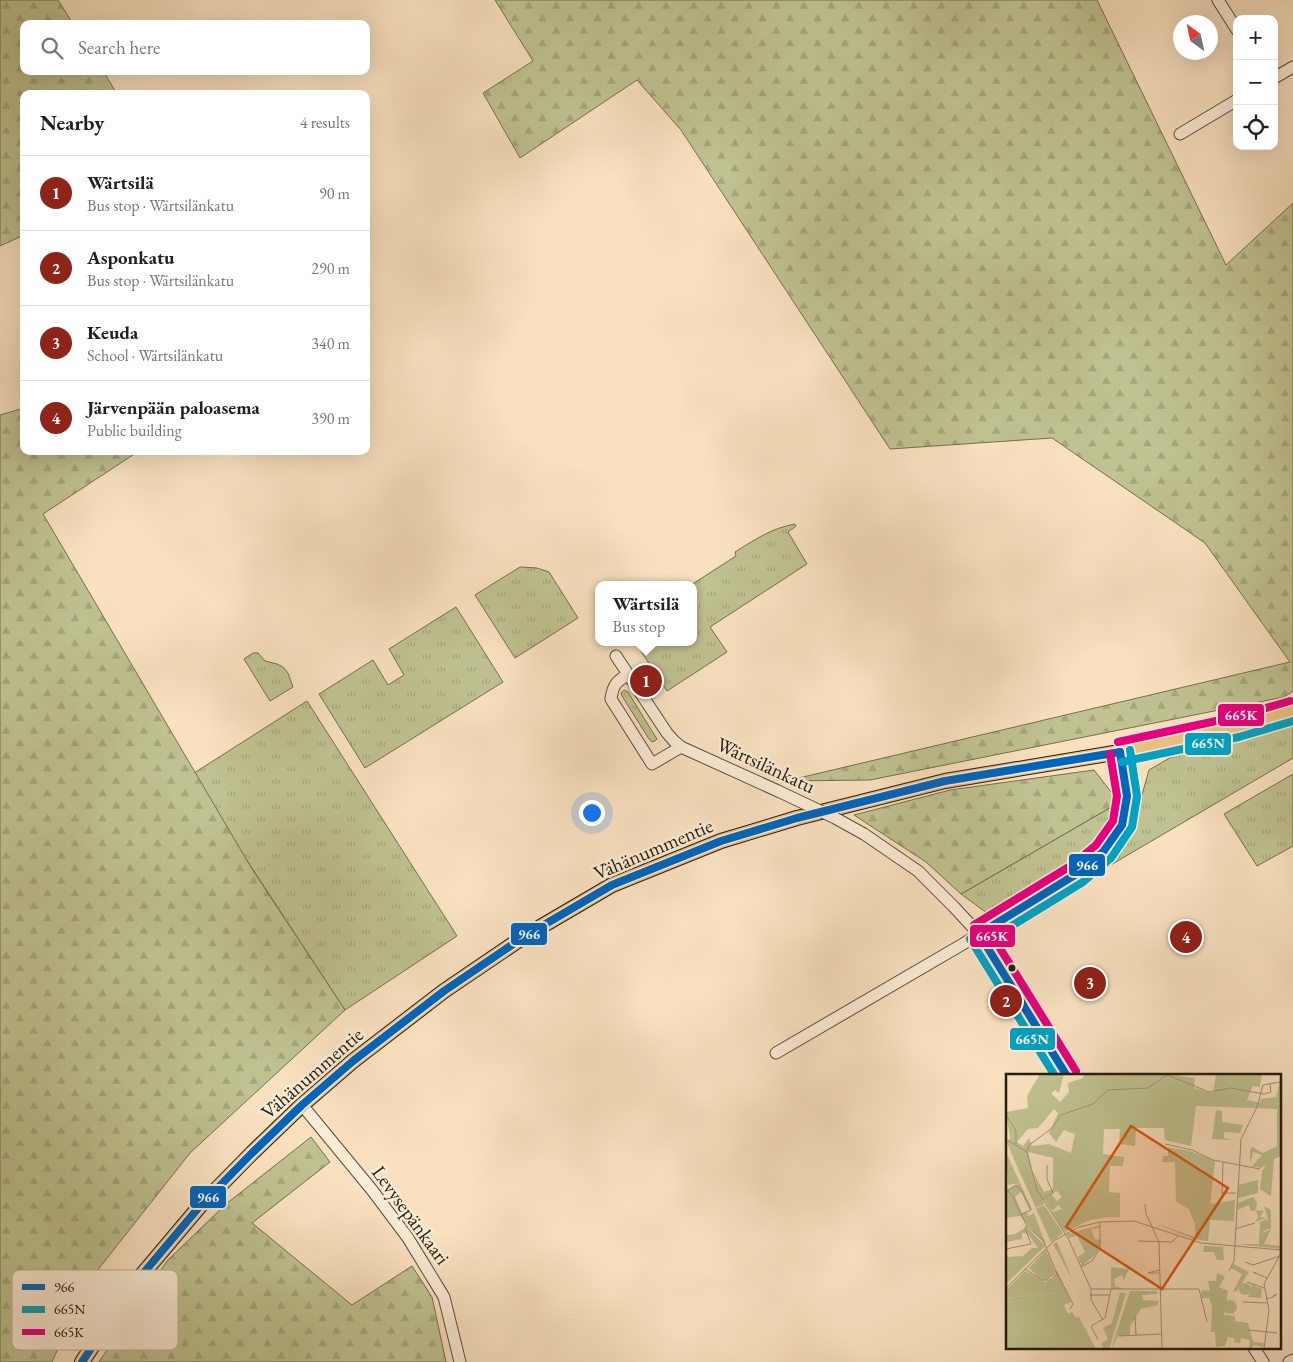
<!DOCTYPE html>
<html lang="en">
<head>
<meta charset="utf-8">
<style>
  :root { --surface:#fff; --page:#f6f6f6; --text:#202124; --muted:#757577; --line:#e0e0e0; --accent:#8f2418 }
  body { margin:0; font-family:"EB Garamond",serif; background:var(--page); color:var(--text) }
  .controls { position:absolute; right:15px; top:15px; display:grid; overflow:hidden; border-radius:10px; box-shadow:0 5px 20px #0002 }
  .controls button { width:45px; height:45px; display:grid; place-items:center; padding:0; border:0; border-bottom:1px solid var(--line); background:var(--surface); color:var(--text); font:25px sans-serif }
  .compass { position:absolute; left:1173px; top:15px; width:45px; height:45px; border-radius:50%; background:var(--surface); box-shadow:0 5px 20px #0002; rotate:327deg }
  .you { position:absolute; left:591px; top:812px; width:18px; height:18px; margin:-12px; border:4px solid #fff; border-radius:50%; background:#1a73e8; box-shadow:0 0 0 8px #1a73e833 }
  .badge { display:grid; place-items:center; width:32px; height:32px; border-radius:50%; background:var(--accent); color:#fff; font-size:16px; font-weight:700 }
  .pin { position:absolute; translate:-50% -50%; border:2px solid #fff; box-shadow:0 1px 5px #0006 }
  .popup { position:absolute; left:595px; top:581px; width:102px; height:65px; box-sizing:border-box; display:grid; place-content:center; border-radius:10px; background:var(--surface); filter:drop-shadow(0 1px 4px #0005); font-size:16px; white-space:nowrap; color:var(--muted) }
  .popup b { font-size:19px; color:var(--text) }
  .popup::after { content:''; position:absolute; left:50%; top:100%; margin-left:-10px; border:10px solid transparent; border-top-color:var(--surface) }
  .list { margin:0; padding:0; list-style:none }
  h2 { display:flex; justify-content:space-between; align-items:center; height:65px; margin:0; padding:0 20px; font-size:21px }
  h2 small { font-size:16px; font-weight:400; color:var(--muted) }
  .list li { display:grid; grid-template-columns:32px 1fr auto; gap:15px; align-items:center; box-sizing:border-box; height:75px; padding:0 20px; border-top:1px solid var(--line) }
  .list b { display:block; font-size:19px; white-space:nowrap }
  .list p { margin:0; font-size:16px; white-space:nowrap; color:var(--muted) }
  .list em { font-size:16px; font-style:normal; color:var(--muted) }
  .icon { flex:none; width:28px; height:28px; fill:none; stroke:currentColor; stroke-width:2; stroke-linecap:round; stroke-linejoin:round }
  .map { position:relative; flex:none; width:1293px; height:1362px; overflow:hidden }
  .search { position:absolute; background:var(--surface); box-shadow:0 5px 20px #0002; left:20px; top:20px; width:350px; height:55px; display:flex; align-items:center; gap:12px; box-sizing:border-box; padding:0 18px; border-radius:10px; color:var(--muted); font-size:19px }
  .panel { position:absolute; background:var(--surface); box-shadow:0 5px 20px #0002; left:20px; top:90px; width:350px; height:365px; border-radius:10px }
  .map>svg:first-child { display:block }
</style>
</head>
<body>
<div class="map">
<svg width="1293" height="1362" viewBox="0 0 1293 1362">
  <defs>
    <pattern id="grass-tufts" width="24" height="20" patternUnits="userSpaceOnUse" patternTransform="scale(1.25)"><rect width="24" height="20" fill="#c0c291"/><path d="M3 7l-1-3M5 7V3M7 7l1-3M15 17l-1-3M17 17v-4M19 17l1-3" fill="none" stroke="#a5a67c"/></pattern>
    <pattern id="forest-firs" width="22" height="20" patternUnits="userSpaceOnUse" patternTransform="scale(1.25)"><rect width="22" height="20" fill="#c0c291"/><path d="M5 1l3.5 6h-7zM16 11l3.5 6h-7z" fill="#a5a67c"/></pattern>
  </defs>
  <rect width="100%" height="100%" fill="#f9e1c0"/>
  <filter id="stains"><feTurbulence type="fractalNoise" baseFrequency=".004" numOctaves="4"/><feColorMatrix values="0 0 0 0 .2 0 0 0 0 .09 0 0 0 0 .02 0 0 0 .5 -.17"/></filter>
  <radialGradient id="worn" r=".72"><stop offset=".6" stop-color="#630" stop-opacity="0"/><stop offset="1" stop-color="#630" stop-opacity=".3"/></radialGradient>
  <g fill="url(#grass-tufts)" stroke="#736f4f">
    <path d="M795,524L796,526L788,532L807,564L710,627L727,652L667,691L635,642H694V585H691L736,556L735,552C754,540 772,528 795,524Z"/>
    <path d="M520,567L537,568L549,572L578,618L515,658L475,595Z"/>
    <path d="M456,607L503,682L365,768L319,694L373,660L388,685L404,675L389,649Z"/>
    <path d="M253,653H258L265,661L277,664L283,667L288,673L293,687L270,701L244,659Z"/>
    <path d="M624,690L628,692L655,736L657,739L655,741L652,742L649,739L622,696L621,693Z"/>
    <path d="M307,701L457,936L345,1010L191,775Z"/>
    <path d="M1293,720V758L1109,866L1099,868L1131,834L1149,770L1173,756Z"/>
    <path d="M1293,774V846L1257,866L1224,814Z"/>
    <path d="M1113,806L1096,846L1072,866L987,913L961,894Z"/>
  </g>
  <g fill="url(#forest-firs)" stroke="#736f4f">
    <path d="M0,0H58L73,24H24V71H103L117,94H24V235L0,246Z"/>
    <path d="M495,0H1097L1226,265L1293,203V691L1284,697L870,780L786,781L1290,662L1205,543L1052,438L890,449L681,130L637,80L520,158L483,93L533,61Z"/>
    <path d="M24,408V451H139L43,514L252,869L345,1010L190,1153L89,1281L52,1362H0V415Z"/>
    <path d="M1094,770L1112,793L1113,806L961,894L926,862L854,815L950,790Z"/>
    <path d="M311,1137L330,1162L252,1223L352,1305L412,1266L432,1297L446,1362H99L167,1261L226,1204Z"/>
  </g>
  <g fill="none" stroke-linecap="round" stroke-linejoin="round">
    <g stroke="#5b4d3a" stroke-width="13">
      <g id="minor">
        <path d="M1218,0L1237,30"/>
        <path d="M1274,78L1293,67"/>
        <path d="M1180,134L1237,100"/>
        <path d="M616,656L667,733L674,741L681,747L778,791"/>
        <path d="M627,675C616,682 613,685 611,699L652,764L681,747"/>
        <path d="M864,834L918,871L954,907L979,934L1067,1076"/>
        <path d="M776,1053L963,944L1078,873L1103,852L1122,825L1127,796L1120,752"/>
        <path d="M302,1105L372,1190L408,1238L444,1297L460,1362"/>
        <path d="M1254,1348L1263,1362"/>
        <path d="M1289,1362L1293,1360"/>
      </g>
    </g>
    <g stroke="#261c0d" stroke-width="16">
      <path id="major" d="M82,1362L135,1283L200,1206L252,1153L302,1105L353,1061L444,991L525,936L612,885L721,841L797,818L945,781L1120,752L1237,727L1293,711"/>
    </g>
    <use href="#minor" stroke="#fbecd6" stroke-width="11"/>
    <use href="#major" stroke="#ecc080" stroke-width="14"/>
    <g stroke="#5b4d3a" stroke-width="13" stroke-linecap="butt">
      <path id="minor-bridge" d="M778,791L835,818L864,834"/>
    </g>
    <use href="#minor-bridge" stroke="#fbecd6" stroke-width="11"/>
    <g stroke="#fbecd6" stroke-width="11">
      <g id="bus-1">
        <path d="M979,934L1078,873L1103,852L1122,825L1127,796L1120,752"/>
        <path d="M979,934L1067,1076"/>
        <path d="M82,1362L135,1283L200,1206L252,1153L302,1105L353,1061L444,991L525,936L612,885L721,841L797,818L945,781L1120,752"/>
      </g>
    </g>
    <g stroke="#fbecd6" stroke-width="11">
      <g id="bus-2">
        <path d="M1122,762L1239,737L1293,721"/>
        <path d="M970,939L1055,1076"/>
        <path d="M984,943L1083,882L1111,858L1132,827L1137,796L1130,750"/>
      </g>
    </g>
    <g stroke="#fbecd6" stroke-width="11">
      <g id="bus-3">
        <path d="M1118,742L1235,717L1290,701"/>
        <path d="M974,925L1072,865L1096,845L1113,821L1117,796L1110,754"/>
        <path d="M988,929L1076,1071"/>
      </g>
    </g>
    <use href="#bus-1" stroke="#0065bd" stroke-width="8"/>
    <use href="#bus-2" stroke="#02a2c4" stroke-width="8"/>
    <use href="#bus-3" stroke="#e5007d" stroke-width="8"/>
  </g>
  <circle fill="#261c0d" stroke="#fbecd6" stroke-width="2" cx="1012" cy="968" r="4.5"/>
  <g text-anchor="middle" stroke-width="5" stroke-linejoin="round" paint-order="stroke">
    <g font-size="20" fill="#261c0d" stroke="#fbecd6">
      <text transform="translate(766 765) rotate(25)" y="7">Wärtsilänkatu</text>
      <text transform="translate(653 849) rotate(-23)" y="7">Vähänummentie</text>
      <text transform="translate(312 1073) rotate(-41)" y="7">Vähänummentie</text>
      <text transform="translate(411 1215) rotate(54)" y="7">Levysepänkaari</text>
    </g>
  </g>
  <g transform="translate(1006 1074)">
    <rect width="275" height="275" fill="#f9e1c0"/>
    <path d="M0,78L14,109L2,111ZM25,95L38,130L30,134L13,97ZM102,118L114,119V143H102ZM258,132L265,136V154L257,157L260,150L255,164L257,159L265,155L258,170L275,172V175L230,170H253L254,148L261,145V149L262,145ZM227,190L243,198L231,217L227,218L236,200L225,194ZM246,211L256,215L255,224L242,223ZM61,218L62,222L0,228V224Z" fill="#c0c291"/>
    <path d="M34,0H58L53,19L49,16L45,19L54,28L63,18L62,9L77,4L78,0H161L189,4L188,14L207,19L210,0H256L254,13L247,12L241,26L254,29L255,25L270,23L275,0V82L268,85L265,122L254,115L256,97L261,90L255,94L246,92L256,81L247,78L244,91V76L246,73L257,79L271,72V35L190,32L185,72L159,66L158,54H130L129,72L113,70L114,55H98L97,80L118,83L117,92H104L102,143L84,146L59,158L46,138L56,135L52,131L46,137L38,125L46,121L51,127L56,123L51,117L36,125L26,96L38,118L47,115V84L22,78L26,95L13,97L1,69L4,64L0,38L22,34L21,22ZM48,35L52,39L43,59L50,68L58,56L69,60L65,79L43,70L26,72L23,64L17,72L11,68L22,55L32,54ZM210,36L216,37V48L237,51L234,59L218,58V64L227,66L206,65ZM162,73L184,77L209,87L204,130L229,126L228,147L204,146L202,167L187,165L146,148L189,163V150L183,135L170,128L169,88H156L157,82H162ZM252,106V119L232,124V111ZM14,109L26,135L21,138L22,142L28,139L40,171L14,142L0,144V116ZM15,118L24,136L16,139L9,123ZM247,123L251,128L250,136L258,137L254,143L260,144L249,148L252,144L250,136L245,137L243,131L231,136L232,129ZM38,131L57,159L45,168L30,135ZM94,151V154L85,155L89,165L95,166L91,179L76,192L72,183L79,178L71,162L63,164L61,160ZM21,153L39,172L0,210V183L17,182L26,174H32L22,160L16,159V165L0,168V157L2,161L9,160ZM51,168L62,195L66,205L47,170ZM198,172L217,173L218,186H211L208,178H197ZM40,176L50,200L41,206L33,204L23,194ZM105,193L123,195L118,206L116,201L108,205L109,212L119,215H105ZM19,197L39,208L48,205L52,199L61,218L0,224V216ZM211,199L219,203L213,213L222,217L218,241L229,242V247L242,249L247,268L258,269L257,273L247,271L246,275L243,274L244,266L235,264L234,269L228,268V264L222,263L219,272L210,273L209,258H205L206,232L203,224H196L195,220L196,216L204,217L202,207H210ZM233 215a6 6 0 1 1 12 0a6 6 0 1 1-12 0ZM124,217H152L151,220L136,221L137,226L152,227V231L135,235L124,252V261L112,262L105,275ZM114,219H120L103,275H98L95,270L102,265L97,254L106,249ZM62,222L65,228L58,231L62,240L66,238L70,244L73,243L90,275H0V228Z" fill="#c0c291" fill-rule="evenodd"/>
    <path d="M217 233a7 7 0 1 1 14 0a7 7 0 1 1-14 0Z" fill="#c0c291"/>
    <path fill="none" stroke="#a59278" stroke-width="1" d="M0,41L10,57V70M0,65L21,78L31,116L62,164L85,215H193L201,248M159,70L186,76L207,86L254,95M21,77L23,71L45,55L55,41L87,30L102,16L142,14L161,1L203,18L225,14L258,20L265,18L264,10M217,88L216,119H230M275,101V130M0,115L6,121L21,152L37,166L51,200L45,206H36L19,195M2,116L10,111L15,116L25,136L15,141M36,126L47,119L41,105V91M139,130L140,140L153,168L156,275M229,155L249,149M132,167L166,168L172,162M0,175L25,170L19,154L21,152M239,188L247,191L274,182M75,193L86,187L94,175V148M153,196L142,199H153M50,197L67,230L64,235M223,197L228,187L235,65L251,33L257,11L275,8M251,200L247,198L261,204M241,208L258,214M0,214L49,166L73,153L94,148L128,147L195,169L275,176M85,216V226L97,246M84,221H104M260,225L267,223L271,220L267,222V223M237,228L261,229M129,242L130,261M242,256L271,259M113,262L155,260M92,266L85,252L99,244L105,215M217,275H240M258,275L263,236L258,210L275,179"/>
    <path fill="#de560c" fill-opacity="0.15" stroke="#de560c" stroke-width="2.5" d="M125,52L222,114L156,215L60,153Z"/>
    <rect width="275" height="275" fill="none" stroke="#261c0d" stroke-width="2.5"/>
  </g>
  <rect x="12" y="1270" width="166" height="80" rx="8" fill="#fbecd6" stroke="#bbae9a" stroke-width="1"/>
  <rect x="22" y="1284" width="23" height="6" fill="#0065bd"/>
  <rect x="22" y="1306" width="23" height="7" fill="#02a2c4"/>
  <rect x="22" y="1329" width="23" height="6" fill="#e5007d"/>
  <g font-size="14" fill="#261c0d">
    <text x="54" y="1292">966</text>
    <text x="54" y="1314">665N</text>
    <text x="54" y="1337">665K</text>
  </g>
  <g stroke="#fbecd6" stroke-width="2">
    <rect x="1217" y="703" width="48" height="24" rx="5" fill="#e5007d"/>
    <rect x="1184" y="732" width="48" height="24" rx="5" fill="#02a2c4"/>
    <rect x="1068" y="853" width="38" height="24" rx="5" fill="#0065bd"/>
    <rect x="510" y="922" width="38" height="24" rx="5" fill="#0065bd"/>
    <rect x="969" y="924" width="47" height="24" rx="5" fill="#e5007d"/>
    <rect x="1009" y="1027" width="47" height="24" rx="5" fill="#02a2c4"/>
    <rect x="189" y="1185" width="38" height="24" rx="5" fill="#0065bd"/>
  </g>
  <g font-size="14" text-anchor="middle" font-weight="bold" fill="#fff">
    <text x="1241" y="720">665K</text>
    <text x="1208" y="748">665N</text>
    <text x="1087" y="870">966</text>
    <text x="529" y="939">966</text>
    <text x="992" y="941">665K</text>
    <text x="1032" y="1044">665N</text>
    <text x="208" y="1202">966</text>
  </g>
  <rect width="100%" height="100%" filter="url(#stains)"/>
  <rect width="100%" height="100%" fill="url(#worn)"/>
</svg>
<div class="controls">
<button>+</button>
<button>−</button>
<button><svg class="icon" aria-label="locate" viewBox="0 0 24 24"><circle cx="12" cy="12" r="6"/><path d="M12 2v4M12 18v4M2 12h4M18 12h4"/></svg></button>
</div>
<svg class="compass" viewBox="-18 -18 36 36"><path d="M0-13l5 13h-10z" fill="#e53935"/><path d="M0 13l5-13h-10z" fill="#757577"/></svg>
<div class="you"></div>
<div class="pin badge" style="left:646px;top:681px">1</div>
<div class="popup"><b>Wärtsilä</b>Bus stop</div>
<div class="pin badge" style="left:1006px;top:1001px">2</div>
<div class="pin badge" style="left:1090px;top:983px">3</div>
<div class="pin badge" style="left:1186px;top:937px">4</div>
<div class="search"><svg class="icon" aria-label="search" viewBox="0 0 24 24"><circle cx="10" cy="10" r="6"/><path d="M15 15l6 6"/></svg>Search here</div>
<section class="panel">
<h2>Nearby<small>4 results</small></h2>
<ul class="list">
<li><span class="badge">1</span><div><b>Wärtsilä</b><p>Bus stop · Wärtsilänkatu</p></div><em>90 m</em></li>
<li><span class="badge">2</span><div><b>Asponkatu</b><p>Bus stop · Wärtsilänkatu</p></div><em>290 m</em></li>
<li><span class="badge">3</span><div><b>Keuda</b><p>School · Wärtsilänkatu</p></div><em>340 m</em></li>
<li><span class="badge">4</span><div><b>Järvenpään paloasema</b><p>Public building</p></div><em>390 m</em></li>
</ul>
</section>
</div>
</body>
</html>
